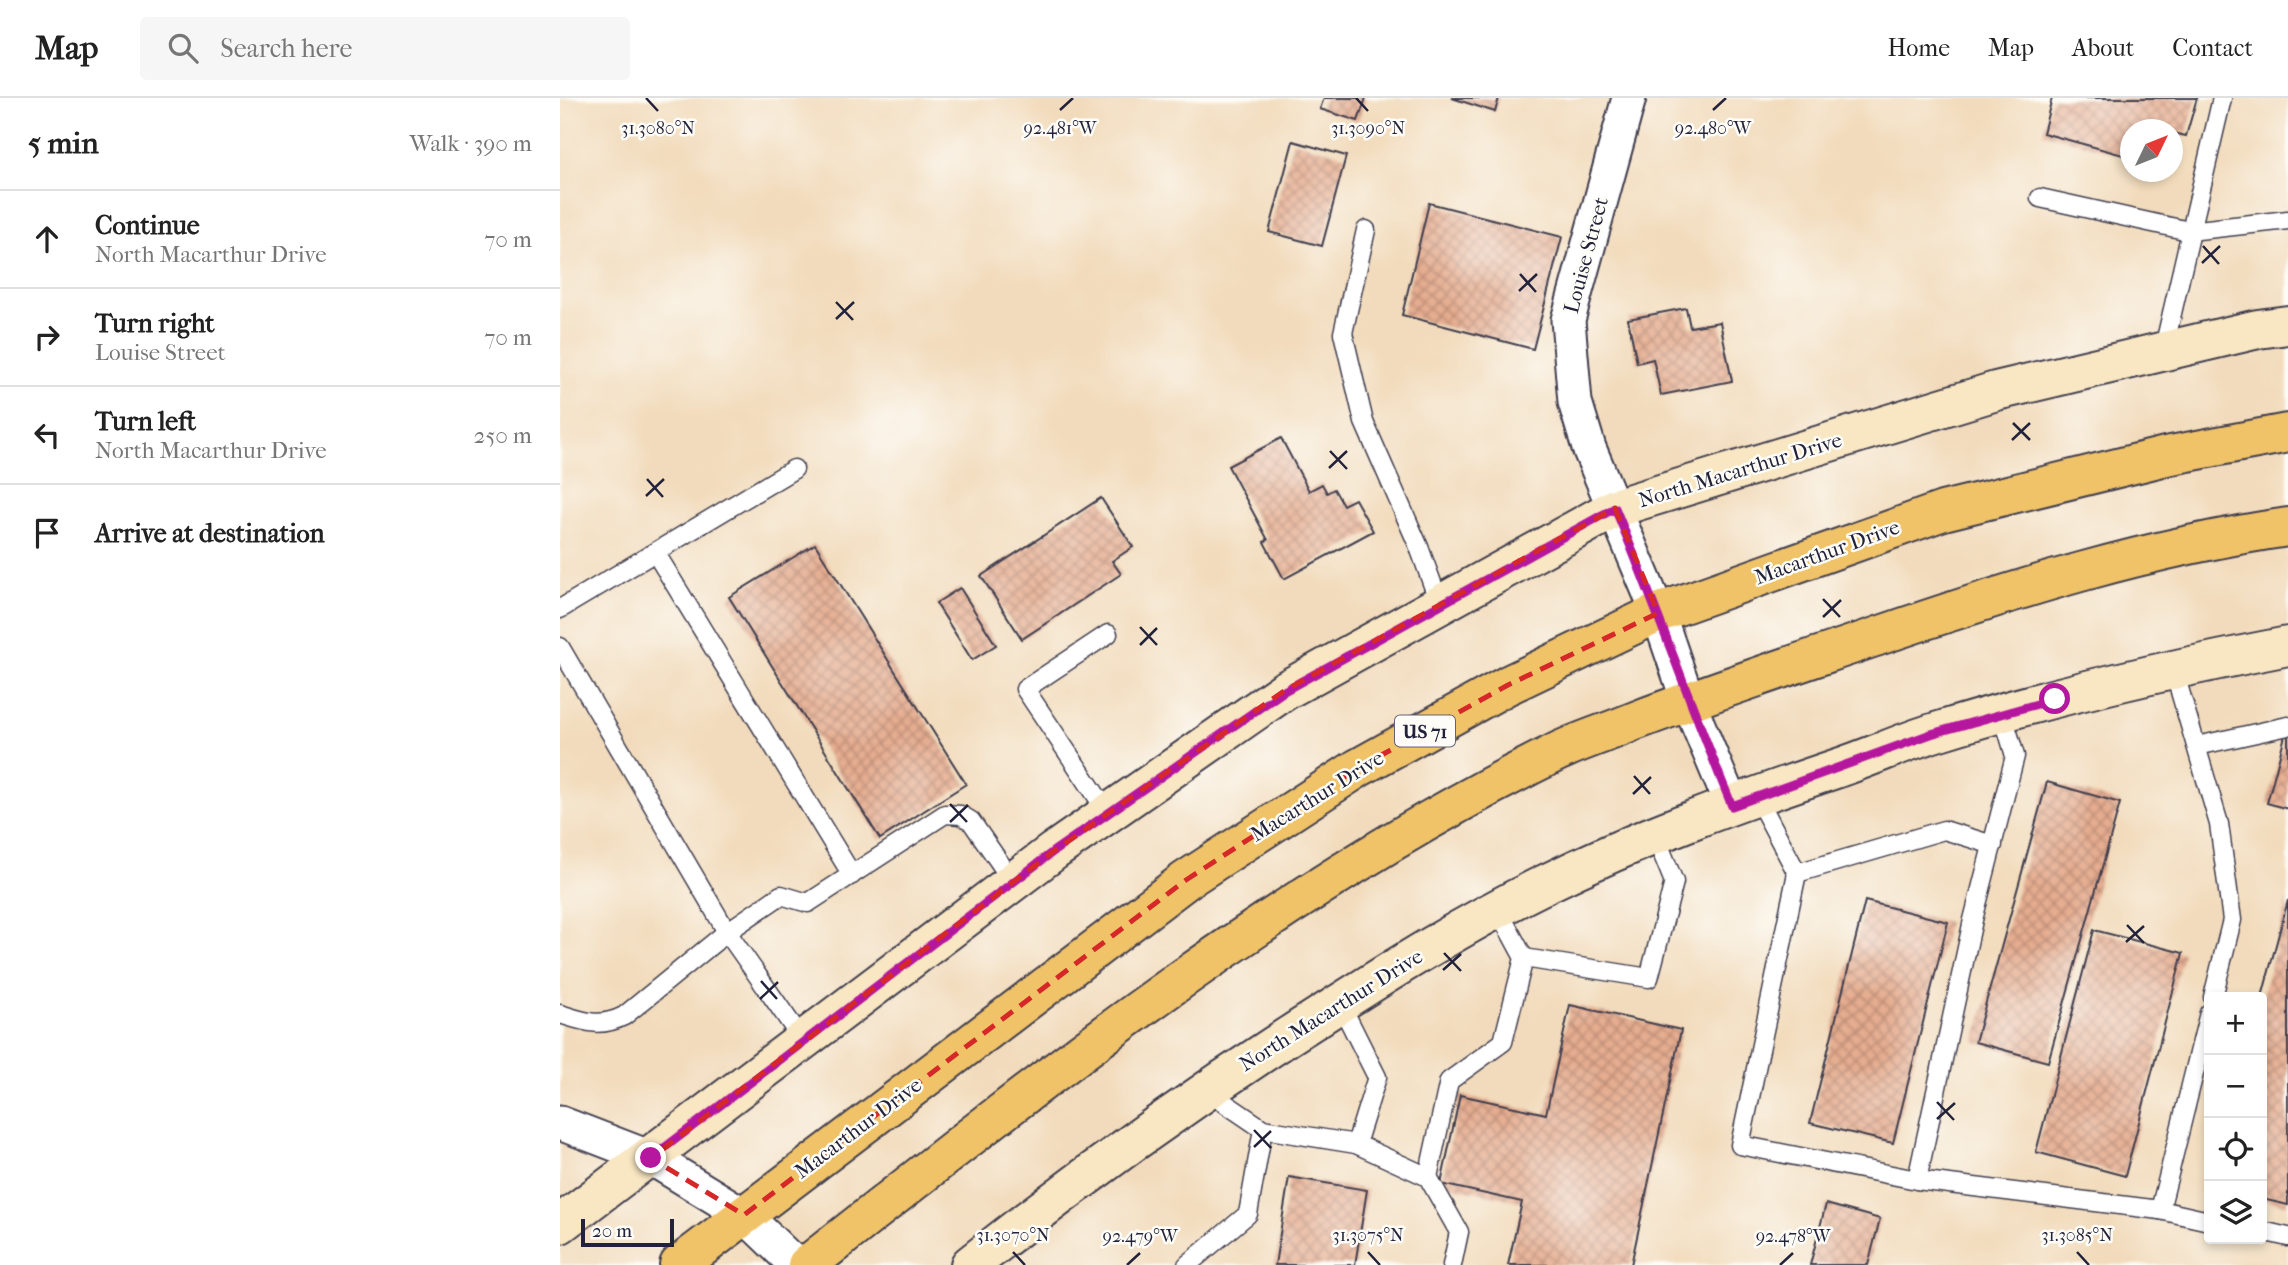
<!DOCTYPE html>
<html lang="en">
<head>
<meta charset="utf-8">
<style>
  :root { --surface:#fff; --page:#f6f6f6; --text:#222; --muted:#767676; --line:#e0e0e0 }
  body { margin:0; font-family:"IM FELL French Canon",serif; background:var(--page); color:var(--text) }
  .controls { position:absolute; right:21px; bottom:21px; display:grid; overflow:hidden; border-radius:7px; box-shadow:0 4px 10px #0003 }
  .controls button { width:63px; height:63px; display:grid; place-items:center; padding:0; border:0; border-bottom:2px solid var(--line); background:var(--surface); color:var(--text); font:35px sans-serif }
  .compass { position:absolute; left:1560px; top:21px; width:63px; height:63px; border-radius:50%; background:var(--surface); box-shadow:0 4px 10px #0003; rotate:47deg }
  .scale { position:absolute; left:21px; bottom:18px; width:93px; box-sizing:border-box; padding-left:7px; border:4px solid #22223b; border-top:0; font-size:19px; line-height:24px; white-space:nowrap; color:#22223b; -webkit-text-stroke:5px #fdfcf7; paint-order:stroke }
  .stop { position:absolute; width:21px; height:21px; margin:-16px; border:5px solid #b5179e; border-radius:50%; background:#fff }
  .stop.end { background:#b5179e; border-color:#fff; box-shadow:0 2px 7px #0008 }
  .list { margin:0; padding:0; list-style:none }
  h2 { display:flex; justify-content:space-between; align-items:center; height:91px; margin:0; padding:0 28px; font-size:30px }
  h2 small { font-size:23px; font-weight:400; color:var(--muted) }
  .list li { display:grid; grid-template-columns:46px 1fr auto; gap:21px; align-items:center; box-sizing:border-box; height:98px; padding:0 28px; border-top:2px solid var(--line) }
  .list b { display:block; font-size:26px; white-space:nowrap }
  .list p { margin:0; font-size:23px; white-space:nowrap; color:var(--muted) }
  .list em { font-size:23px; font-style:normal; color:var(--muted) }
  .icon { flex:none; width:38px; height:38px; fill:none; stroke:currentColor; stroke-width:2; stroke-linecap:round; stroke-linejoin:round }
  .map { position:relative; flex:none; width:1728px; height:1167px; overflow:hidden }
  header { display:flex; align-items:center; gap:42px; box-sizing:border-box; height:98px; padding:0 35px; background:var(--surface); border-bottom:2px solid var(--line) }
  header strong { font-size:33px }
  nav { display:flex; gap:38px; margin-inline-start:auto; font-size:24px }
  .search { width:490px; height:63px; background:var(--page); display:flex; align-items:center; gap:18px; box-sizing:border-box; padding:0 24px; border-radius:7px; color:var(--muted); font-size:26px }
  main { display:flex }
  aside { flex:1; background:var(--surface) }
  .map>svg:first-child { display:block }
</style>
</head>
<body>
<header>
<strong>Map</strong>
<div class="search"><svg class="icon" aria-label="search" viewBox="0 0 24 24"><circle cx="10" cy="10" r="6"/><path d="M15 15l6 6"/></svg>Search here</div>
<nav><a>Home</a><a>Map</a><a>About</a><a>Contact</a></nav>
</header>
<main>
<aside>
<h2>5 min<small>Walk · 390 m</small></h2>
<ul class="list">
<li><svg class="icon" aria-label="ahead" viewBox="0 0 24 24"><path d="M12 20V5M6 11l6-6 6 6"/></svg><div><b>Continue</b><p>North Macarthur Drive</p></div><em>70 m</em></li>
<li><svg class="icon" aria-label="right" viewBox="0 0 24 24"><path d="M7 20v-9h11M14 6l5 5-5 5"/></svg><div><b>Turn right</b><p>Louise Street</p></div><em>70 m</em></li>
<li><svg class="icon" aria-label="left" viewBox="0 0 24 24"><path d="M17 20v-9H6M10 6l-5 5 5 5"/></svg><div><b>Turn left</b><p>North Macarthur Drive</p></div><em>250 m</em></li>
<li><svg class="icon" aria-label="arrive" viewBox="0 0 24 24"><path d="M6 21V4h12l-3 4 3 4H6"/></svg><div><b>Arrive at destination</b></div></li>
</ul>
</aside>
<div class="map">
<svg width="1728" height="1167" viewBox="0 0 1728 1167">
  <defs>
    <pattern id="building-cross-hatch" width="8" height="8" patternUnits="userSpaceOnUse" patternTransform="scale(1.75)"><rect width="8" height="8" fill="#e6ad90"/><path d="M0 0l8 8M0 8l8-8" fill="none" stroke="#ba8c77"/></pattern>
  </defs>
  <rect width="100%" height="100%" fill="#fdfcf7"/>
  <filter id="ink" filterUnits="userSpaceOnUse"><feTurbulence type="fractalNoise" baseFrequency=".0143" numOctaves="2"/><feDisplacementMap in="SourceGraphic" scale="14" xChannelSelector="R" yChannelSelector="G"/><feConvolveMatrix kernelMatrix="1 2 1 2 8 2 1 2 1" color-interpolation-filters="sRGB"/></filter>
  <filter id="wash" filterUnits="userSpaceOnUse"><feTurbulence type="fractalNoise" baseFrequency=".00686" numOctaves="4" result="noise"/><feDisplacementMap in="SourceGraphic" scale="28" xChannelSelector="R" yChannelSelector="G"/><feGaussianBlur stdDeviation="1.57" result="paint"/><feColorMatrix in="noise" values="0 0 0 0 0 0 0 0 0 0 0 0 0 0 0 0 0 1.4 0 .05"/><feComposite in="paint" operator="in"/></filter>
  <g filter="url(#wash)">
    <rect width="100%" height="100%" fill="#f2dbbc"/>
    <g id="blocks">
      <g fill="url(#building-cross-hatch)">
        <path d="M764,0H806L798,23L760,11Z"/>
        <path d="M892,0H939L935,14Z"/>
        <path d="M1492,0H1637L1626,38L1612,35V32H1570V59L1483,35Z"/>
        <path d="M733,43L786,58L762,148L709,134Z"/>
        <path d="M869,105L1002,139L973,251L842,217Z"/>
        <path d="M1126,210L1130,229L1160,224L1172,283L1101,297L1093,261L1077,265L1068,221Z"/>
        <path d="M721,340L749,393L762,386L767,395L774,391L783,407L795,401L813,433L724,481L704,444L708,442L668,368Z"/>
        <path d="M541,400L573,449L552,463L561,476L462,541L421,478Z"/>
        <path d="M255,446L406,686L320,741L169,499Z"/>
        <path d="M400,490L436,547L412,562L376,505Z"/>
        <path d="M1727,630H1728V711L1707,705Z"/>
        <path d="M1487,684L1560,705L1488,964L1415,944Z"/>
        <path d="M1728,802V1107L1702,1101V899Z"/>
        <path d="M1305,803L1388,824L1333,1045L1250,1025Z"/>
        <path d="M1534,832L1623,855L1565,1078L1476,1054Z"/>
        <path d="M1010,907L1121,932L1071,1167H948L962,1104L881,1086L900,997L986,1016Z"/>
        <path d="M729,1079L807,1092L795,1167H715Z"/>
        <path d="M1266,1106L1320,1121L1308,1167H1250Z"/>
      </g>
    </g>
  </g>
  <g filter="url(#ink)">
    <use href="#blocks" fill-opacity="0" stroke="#413e4e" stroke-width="2"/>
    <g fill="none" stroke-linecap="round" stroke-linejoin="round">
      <g stroke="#413e4e" stroke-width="21">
        <g id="lane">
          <path d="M1480,100L1629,133L1728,122"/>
          <path d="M806,132L783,235L804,324L859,449L880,507"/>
          <path d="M1603,254L1662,0"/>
          <path d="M95,454L292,777"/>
          <path d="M0,511L234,371"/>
          <path d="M548,536L465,591L548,715"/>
          <path d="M0,549L167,834L244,944"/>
          <path d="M1614,573L1659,726L1672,822L1653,899"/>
          <path d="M1637,648L1728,628"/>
          <path d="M1196,697L1237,775L1180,1047L1357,1082L1600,1112L1649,1123"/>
          <path d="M1237,775L1384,732L1433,747"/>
          <path d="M964,860L1089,880L1114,784L1094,735"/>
          <path d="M0,916C25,924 40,930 64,918L167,834L221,797L248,805L385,716L401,717L411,723L453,784"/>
          <path d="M644,991L703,1031L796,1046L817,979L780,905"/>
          <path d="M796,1046L868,1079L899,1134L892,1167"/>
          <path d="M868,1079L889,983L943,944L964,860L938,812"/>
          <path d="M1357,1082L1413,822L1455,658L1442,614"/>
          <path d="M1600,1112L1649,915"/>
          <path d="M1702,1133L1728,1139"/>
          <path d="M627,1167L688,1116L703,1031"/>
        </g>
      </g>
      <g stroke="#413e4e" stroke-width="37">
        <g id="street">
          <path d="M1069,0L1008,222L1015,304L1029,350L1098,515L1128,603L1172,708"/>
          <path d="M0,1025L91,1060L184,1117L236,1167"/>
        </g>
      </g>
      <g stroke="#413e4e" stroke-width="42">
        <g id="secondary">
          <path d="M0,1126L494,753L724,593L1055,410L1436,293L1698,231L1728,227"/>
          <path d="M410,1167C524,1077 643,992 766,914C836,869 908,824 983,787C1078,740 1177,704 1278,670C1311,659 1343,644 1376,634C1491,598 1610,571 1728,548"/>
        </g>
      </g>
      <g stroke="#413e4e" stroke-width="42">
        <g id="highway">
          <path d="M119,1167L626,782L798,670L948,587L1098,515L1383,413L1606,358L1728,335"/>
          <path d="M247,1167C484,980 724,788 997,654C1022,642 1049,634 1075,623C1156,592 1239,565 1321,537C1453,492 1589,449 1728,429"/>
        </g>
      </g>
      <use href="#lane" stroke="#fff" stroke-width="18"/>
      <use href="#street" stroke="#fff" stroke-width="33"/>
      <use href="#secondary" stroke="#f9e7c3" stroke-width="38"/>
      <use href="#highway" stroke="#f0c369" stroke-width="38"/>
    </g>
  </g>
  <g fill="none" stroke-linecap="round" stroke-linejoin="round" filter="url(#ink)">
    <path stroke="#b5179e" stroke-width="9" d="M91,1060L494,753L724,593L1055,410C1096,508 1131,609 1172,708L1371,636L1495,601"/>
  </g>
  <path fill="none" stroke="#d62828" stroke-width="5" stroke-dasharray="14 9" stroke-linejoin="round" d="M1055,410L1098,515L948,587L798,670L626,782L184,1117L91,1060L494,753L724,593Z"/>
  <path fill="none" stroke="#22223b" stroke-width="2.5" d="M86,0L98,13M796,0L808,13M500,12L513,0M1153,12L1166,0M1643,148L1659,166M1642,165L1660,148M960,176L976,194M959,193L977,176M276,204L293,222M276,221L294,204M1453,325L1470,342M1452,342L1470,325M770,353L787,371M769,370L787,353M87,381L103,399M86,398L104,381M1263,501L1280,519M1263,519L1281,502M580,529L597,547M580,547L597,530M1074,678L1090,696M1073,696L1091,679M390,706L407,724M390,724L408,707M1567,827L1584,845M1566,844L1584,828M884,855L901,873M883,872L901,856M201,883L217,901M200,901L218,884M1377,1004L1394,1022M1377,1021L1395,1005M694,1032L711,1050M694,1049L711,1033M453,1154L465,1167M808,1154L820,1167M1517,1154L1529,1167M567,1167L580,1155M1220,1167L1233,1155"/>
  <g text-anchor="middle" stroke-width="5" stroke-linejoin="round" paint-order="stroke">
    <rect fill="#fdfcf7" stroke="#646373" stroke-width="2" x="835" y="617.5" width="60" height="31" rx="5"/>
    <g font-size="19" font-weight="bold" fill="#22223b">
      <text x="865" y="640">US 71</text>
    </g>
    <g font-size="21" fill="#22223b" stroke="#fdfcf7">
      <text transform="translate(1026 157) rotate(-75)" y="7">Louise Street</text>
      <text transform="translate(1180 372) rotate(-17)" y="7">North Macarthur Drive</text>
      <text transform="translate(1267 454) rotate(-20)" y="7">Macarthur Drive</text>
      <text transform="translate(757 698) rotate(-32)" y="7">Macarthur Drive</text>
      <text transform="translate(771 912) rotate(-32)" y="7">North Macarthur Drive</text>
      <text transform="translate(298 1030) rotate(-37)" y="7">Macarthur Drive</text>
    </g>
  </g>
  <g font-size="18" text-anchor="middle" fill="#22223b" stroke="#fdfcf7" stroke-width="5" stroke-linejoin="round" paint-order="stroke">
    <text x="500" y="36">92.481°W</text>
    <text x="1153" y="36">92.480°W</text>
    <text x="98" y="36">31.3080°N</text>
    <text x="808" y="36">31.3090°N</text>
    <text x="453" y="1143">31.3070°N</text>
    <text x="808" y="1143">31.3075°N</text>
    <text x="1517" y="1143">31.3085°N</text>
    <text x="580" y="1144">92.479°W</text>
    <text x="1233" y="1144">92.478°W</text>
  </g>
</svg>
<div class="controls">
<button>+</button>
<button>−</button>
<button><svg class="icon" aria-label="locate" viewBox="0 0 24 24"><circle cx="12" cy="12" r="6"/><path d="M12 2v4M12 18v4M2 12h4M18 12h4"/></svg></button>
<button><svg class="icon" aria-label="layers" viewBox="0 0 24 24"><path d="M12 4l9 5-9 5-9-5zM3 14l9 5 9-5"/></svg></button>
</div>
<svg class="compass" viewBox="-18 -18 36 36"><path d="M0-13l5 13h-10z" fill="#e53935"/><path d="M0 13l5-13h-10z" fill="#767676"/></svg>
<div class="scale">20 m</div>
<div class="stop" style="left:1495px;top:601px"></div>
<div class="stop end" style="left:91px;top:1060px"></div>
</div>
</main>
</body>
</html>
